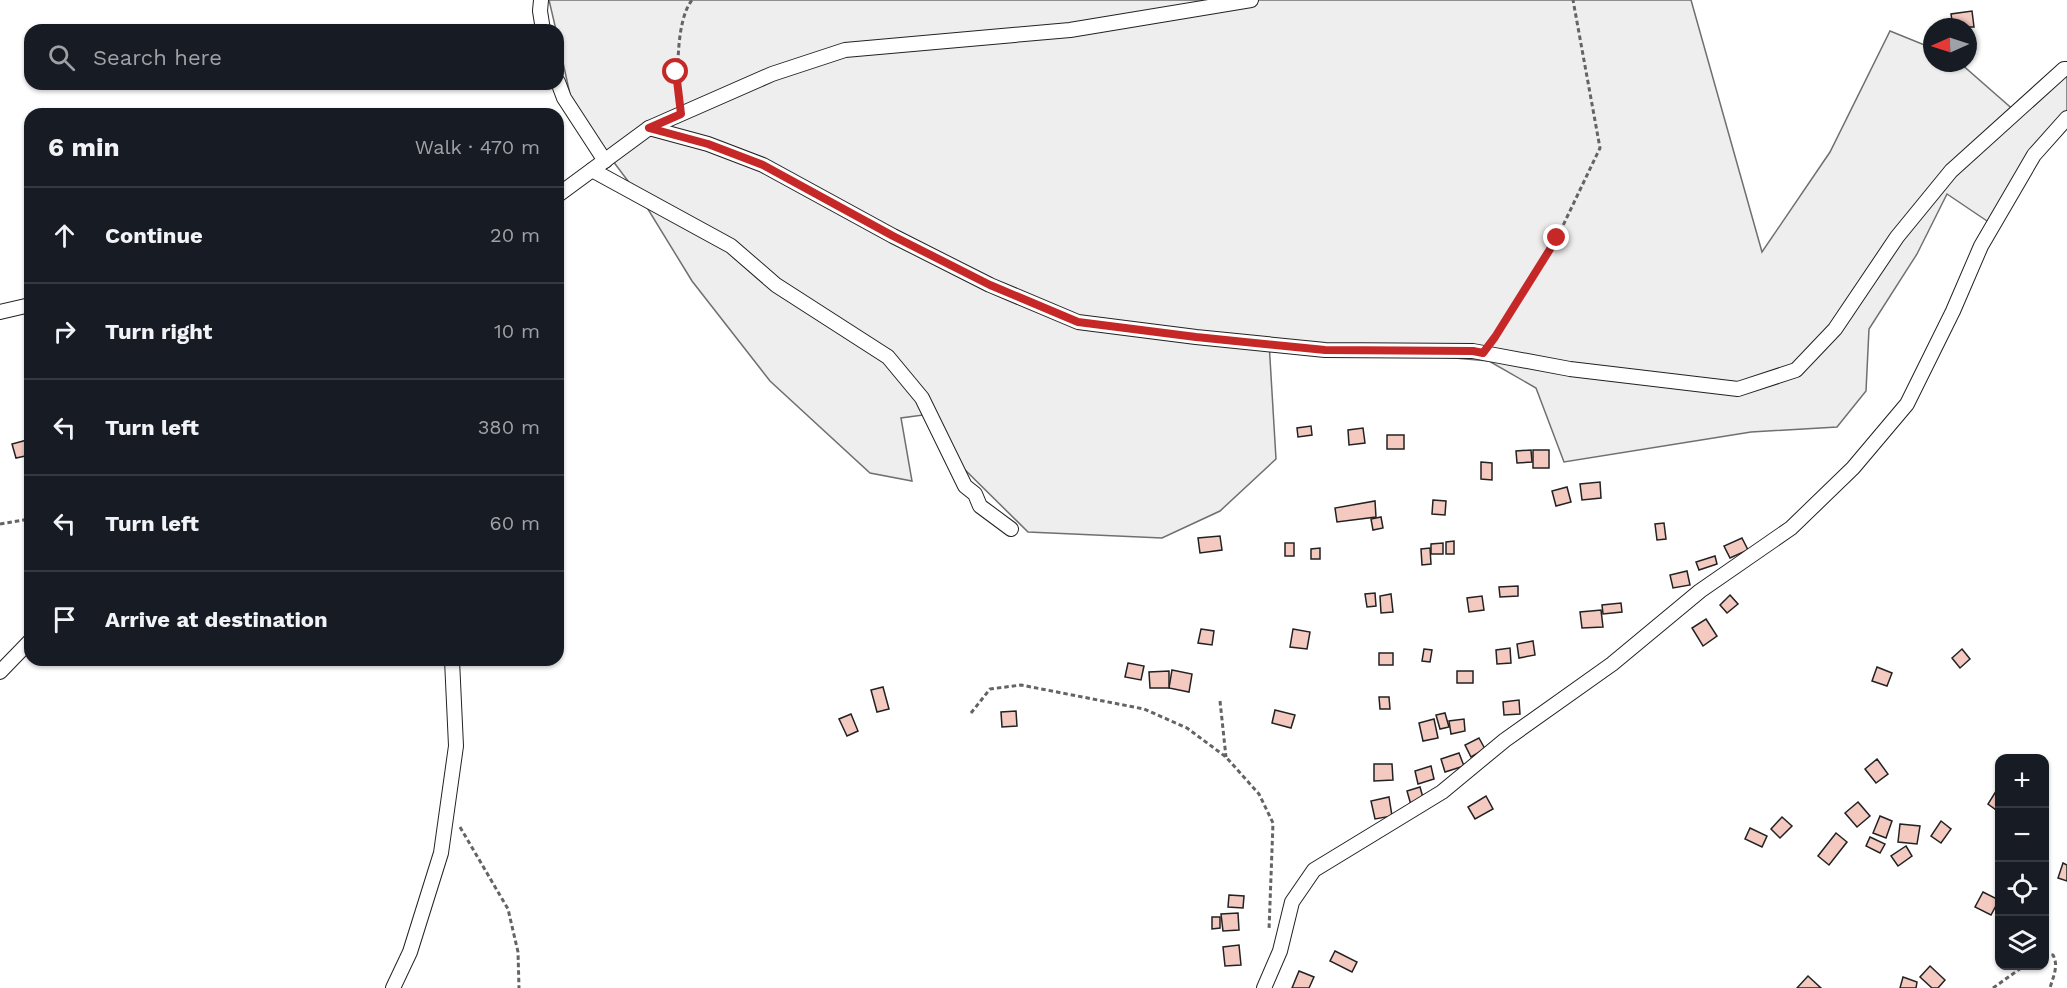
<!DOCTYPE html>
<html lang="en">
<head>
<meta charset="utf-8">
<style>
  :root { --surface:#171b24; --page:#20242c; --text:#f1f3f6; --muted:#9ea1a6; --line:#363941 }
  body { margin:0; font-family:"Work Sans",sans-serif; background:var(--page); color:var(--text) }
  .controls { position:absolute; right:18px; bottom:18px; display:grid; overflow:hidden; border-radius:12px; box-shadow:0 2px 4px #0004 }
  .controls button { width:54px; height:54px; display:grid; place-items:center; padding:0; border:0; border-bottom:2px solid var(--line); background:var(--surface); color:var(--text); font:30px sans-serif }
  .compass { position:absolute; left:1923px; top:18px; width:54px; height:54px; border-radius:50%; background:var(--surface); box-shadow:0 2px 4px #0004; rotate:267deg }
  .stop { position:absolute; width:18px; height:18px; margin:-14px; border:4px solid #c62828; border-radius:50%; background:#fff }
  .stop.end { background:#c62828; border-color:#fff; box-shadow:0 2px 6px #0008 }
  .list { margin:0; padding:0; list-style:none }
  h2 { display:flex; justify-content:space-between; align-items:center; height:78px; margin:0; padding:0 24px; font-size:26px }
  h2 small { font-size:20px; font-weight:400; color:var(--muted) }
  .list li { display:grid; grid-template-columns:39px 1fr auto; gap:18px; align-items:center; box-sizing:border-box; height:96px; padding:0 24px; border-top:2px solid var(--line) }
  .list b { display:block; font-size:22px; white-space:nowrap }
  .list em { font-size:20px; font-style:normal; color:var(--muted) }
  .icon { flex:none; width:33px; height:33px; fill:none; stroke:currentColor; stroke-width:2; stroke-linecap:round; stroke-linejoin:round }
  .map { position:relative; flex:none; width:2067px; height:988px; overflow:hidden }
  .search { position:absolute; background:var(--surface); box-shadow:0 2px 4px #0004; left:24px; top:24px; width:540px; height:66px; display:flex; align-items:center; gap:15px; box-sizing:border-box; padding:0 21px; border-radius:18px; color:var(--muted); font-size:22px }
  .panel { position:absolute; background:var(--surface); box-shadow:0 2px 4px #0004; left:24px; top:108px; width:540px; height:558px; border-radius:18px }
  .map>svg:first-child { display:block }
</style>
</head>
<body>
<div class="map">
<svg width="2067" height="988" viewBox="0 0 2067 988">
  <rect width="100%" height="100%" fill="#fff"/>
  <path fill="#eee" stroke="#6f6f6f" stroke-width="1.5" d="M549,0H1691L1762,252L1830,152L1890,31L1932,48V63H1960L2016,112L2067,70V123L2047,146L1996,227L1947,194L1917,254L1869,329L1866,391L1837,427L1751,432L1564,462L1536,388L1489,361L1269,342L1276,459L1220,511L1162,538L1028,532L950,455L923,415L901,418L912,481L870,473L770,381L692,281L643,201L573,108L558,40V30H556Z"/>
  <g fill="#f3c9c0" stroke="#222" stroke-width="1.5">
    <path d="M1972,11L1974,27H1953L1951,14Z"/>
    <path d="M1311,426L1312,435L1298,437L1297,428Z"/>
    <path d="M1363,428L1365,443L1349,445L1348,430Z"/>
    <rect x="1387" y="435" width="17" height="14"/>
    <path d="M27,440L30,455L16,458L12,444Z"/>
    <path d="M1531,450L1532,462L1517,463L1516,451Z"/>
    <rect x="1533" y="450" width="16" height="18"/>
    <path d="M1481,462L1492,463V480L1481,479Z"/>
    <path d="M1600,482L1601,498L1582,500L1580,484Z"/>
    <path d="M1567,487L1571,502L1556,506L1552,491Z"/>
    <path d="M1433,500L1446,501L1445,515L1432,514Z"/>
    <path d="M1375,501L1376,517L1337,522L1335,508Z"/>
    <path d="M1381,517L1383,528L1373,530L1371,519Z"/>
    <path d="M1664,523L1666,539L1657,540L1655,524Z"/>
    <path d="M1220,536L1222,550L1200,553L1198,538Z"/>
    <path d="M1742,538L1748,550L1730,558L1724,546Z"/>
    <path d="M1454,541V554H1446V542Z"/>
    <rect x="1285" y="543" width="9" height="13"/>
    <path d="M1443,543V554H1431V544Z"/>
    <path d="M1320,548V559H1311V549Z"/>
    <path d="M1430,548L1431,564L1422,565L1421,549Z"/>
    <path d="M1715,556L1717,564L1699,570L1696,562Z"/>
    <path d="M1687,571L1690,585L1673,588L1670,575Z"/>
    <path d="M1518,586V596L1500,597L1499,587Z"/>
    <path d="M1375,593L1376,606L1367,607L1365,594Z"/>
    <path d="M1391,594L1393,612L1381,613L1380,596Z"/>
    <path d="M1730,595L1738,604L1727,613L1720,605Z"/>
    <path d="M1482,596L1484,610L1469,612L1467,598Z"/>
    <path d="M1621,603L1622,612L1603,614L1602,605Z"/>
    <path d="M1601,610L1603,627L1582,628L1580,612Z"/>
    <path d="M1706,619L1717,636L1703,646L1692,628Z"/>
    <path d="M1201,629L1214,631L1212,645L1198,643Z"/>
    <path d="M1293,629L1310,632L1307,649L1290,647Z"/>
    <path d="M1533,641L1535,655L1519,658L1517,644Z"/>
    <path d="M1510,648L1511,663L1497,664L1496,650Z"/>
    <path d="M1424,649L1432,650L1430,662L1422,661Z"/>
    <path d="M1962,649L1970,659L1960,668L1952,658Z"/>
    <rect x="1379" y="653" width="14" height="12"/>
    <path d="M1128,663L1144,666L1141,680L1125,677Z"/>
    <path d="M1877,667L1892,673L1887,686L1872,681Z"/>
    <path d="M1172,670L1192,674L1189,692L1169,688Z"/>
    <path d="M1169,671V688H1150L1149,672Z"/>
    <rect x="1457" y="671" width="16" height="12"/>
    <path d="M883,687L889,709L877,712L871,690Z"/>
    <path d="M1379,697H1389L1390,709H1380Z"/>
    <path d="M1519,700L1520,714L1504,715L1503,702Z"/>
    <path d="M1275,710L1295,715L1291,728L1272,723Z"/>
    <path d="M1016,711L1017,726L1002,727L1001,712Z"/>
    <path d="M1445,713L1449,727L1440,729L1436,715Z"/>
    <path d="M851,714L858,731L847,736L839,719Z"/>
    <path d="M1434,719L1438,738L1423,741L1419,723Z"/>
    <path d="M1464,719L1465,731L1451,734L1449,721Z"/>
    <path d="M1479,738L1485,749L1471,757L1465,745Z"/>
    <path d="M1459,753L1464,766L1445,772L1441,759Z"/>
    <path d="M1877,759L1888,774L1876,783L1865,769Z"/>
    <path d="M1374,764H1392L1393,780L1374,781Z"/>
    <path d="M1431,766L1434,779L1418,784L1415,771Z"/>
    <path d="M1420,787L1424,801L1411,805L1407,791Z"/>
    <path d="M1998,788L2000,790L1999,812L1988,804Z"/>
    <path d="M1486,796L1493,809L1475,819L1468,807Z"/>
    <path d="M1389,797L1392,816L1375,819L1371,801Z"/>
    <path d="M1858,802L1870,816L1857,827L1845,813Z"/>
    <path d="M1880,816L1892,821L1886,838L1873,833Z"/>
    <path d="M1782,817L1792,826L1780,838L1771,829Z"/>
    <path d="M1941,821L1951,829L1941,843L1931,836Z"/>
    <path d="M1900,824L1920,826L1917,844L1898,842Z"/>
    <path d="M1750,828L1767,836L1762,847L1745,839Z"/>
    <path d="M1836,833L1847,842L1829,865L1818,856Z"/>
    <path d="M1870,837L1885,844L1880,853L1866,846Z"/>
    <path d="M1906,846L1912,856L1898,866L1891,856Z"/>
    <path d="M2063,863L2067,865V881L2058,878Z"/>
    <path d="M1983,892L1999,900L1991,915L1975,907Z"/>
    <path d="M1229,895L1244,896L1243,908L1228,907Z"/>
    <path d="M1238,913L1239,930L1223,931L1221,914Z"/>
    <path d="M1212,917H1220V928L1212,929Z"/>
    <path d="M1239,945L1241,965L1225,966L1223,947Z"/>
    <path d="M1335,951L1357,962L1352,972L1330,961Z"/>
    <path d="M1930,966L1945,980L1938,988H1932L1920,977Z"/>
    <path d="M1299,971L1314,977L1309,988H1292Z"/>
    <path d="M1808,976L1821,988H1797Z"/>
    <path d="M1903,977L1917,982L1916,988H1900Z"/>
  </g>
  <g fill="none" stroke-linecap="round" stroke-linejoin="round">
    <g stroke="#222" stroke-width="16">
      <g id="street">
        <path d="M541,0L540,11L543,30"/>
        <path d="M558,82L564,98L605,161"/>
        <path d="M649,128L708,144L763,165L893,236L990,285L1078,322L1196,337L1325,350L1473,351L1570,369L1738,389L1796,370L1835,329L1897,237L1951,171L2064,69H2067"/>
        <path d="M592,170L731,246L776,285L888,357L922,398L965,486L975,494L980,506L1011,529"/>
        <path d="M558,195L649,128L772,74L845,50L1070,30L1251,0"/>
        <path d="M0,312L30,305"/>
        <path d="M0,672L30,641"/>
        <path d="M393,988L410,952L441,853L456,746L452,660"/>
        <path d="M1264,988L1280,951L1292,902L1314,870L1442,792L1505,740L1612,664L1700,591L1791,528L1853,468L1907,404L1953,311L1981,246L2034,155L2067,118"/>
      </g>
    </g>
    <g stroke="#646464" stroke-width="3" stroke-dasharray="4.5 3" stroke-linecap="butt">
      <path d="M679,100C677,74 676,20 692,0"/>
      <path d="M1493,340L1557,238L1600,148L1573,0"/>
      <path d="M0,524L30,519"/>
      <path d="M1220,701L1226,757"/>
      <path d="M971,713L990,689L1021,685L1144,709L1187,728L1226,757L1259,794L1273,823L1269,930"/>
      <path d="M460,827L508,909L518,952L519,988"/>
      <path d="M2044,954L2053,955C2059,966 2053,977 2050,988"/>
      <path d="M1993,988L2024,966"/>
    </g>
    <use href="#street" stroke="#fff" stroke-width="14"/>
  </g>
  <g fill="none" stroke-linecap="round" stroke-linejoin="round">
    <path stroke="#c62828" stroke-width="8" d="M676,72L681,114L649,128L708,144L763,165L893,236L990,285L1078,322L1196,337L1325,350L1473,351L1483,353L1495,337L1557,238"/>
  </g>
</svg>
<div class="controls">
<button>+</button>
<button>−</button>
<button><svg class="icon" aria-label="locate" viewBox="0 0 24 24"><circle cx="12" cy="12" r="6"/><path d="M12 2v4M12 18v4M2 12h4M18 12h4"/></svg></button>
<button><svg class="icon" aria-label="layers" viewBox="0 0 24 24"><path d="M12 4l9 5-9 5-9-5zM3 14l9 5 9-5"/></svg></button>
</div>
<svg class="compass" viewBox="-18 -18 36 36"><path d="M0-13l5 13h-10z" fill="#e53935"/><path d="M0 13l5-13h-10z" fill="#9ea1a6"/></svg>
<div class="stop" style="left:676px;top:72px"></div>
<div class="stop end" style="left:1557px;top:238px"></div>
<div class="search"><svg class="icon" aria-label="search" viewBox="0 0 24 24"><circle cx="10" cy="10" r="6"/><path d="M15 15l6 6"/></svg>Search here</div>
<section class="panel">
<h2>6 min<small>Walk · 470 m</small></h2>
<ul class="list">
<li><svg class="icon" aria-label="ahead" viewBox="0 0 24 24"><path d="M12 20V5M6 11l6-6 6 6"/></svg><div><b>Continue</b></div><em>20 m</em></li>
<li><svg class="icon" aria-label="right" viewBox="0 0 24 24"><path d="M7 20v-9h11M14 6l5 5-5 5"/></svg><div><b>Turn right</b></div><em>10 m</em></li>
<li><svg class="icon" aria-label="left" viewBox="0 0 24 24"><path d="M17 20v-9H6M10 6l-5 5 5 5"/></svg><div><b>Turn left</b></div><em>380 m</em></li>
<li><svg class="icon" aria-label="left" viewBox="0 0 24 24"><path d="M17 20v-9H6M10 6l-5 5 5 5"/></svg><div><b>Turn left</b></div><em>60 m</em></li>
<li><svg class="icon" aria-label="arrive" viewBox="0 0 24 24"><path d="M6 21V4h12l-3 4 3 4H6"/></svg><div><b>Arrive at destination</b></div></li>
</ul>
</section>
</div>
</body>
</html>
